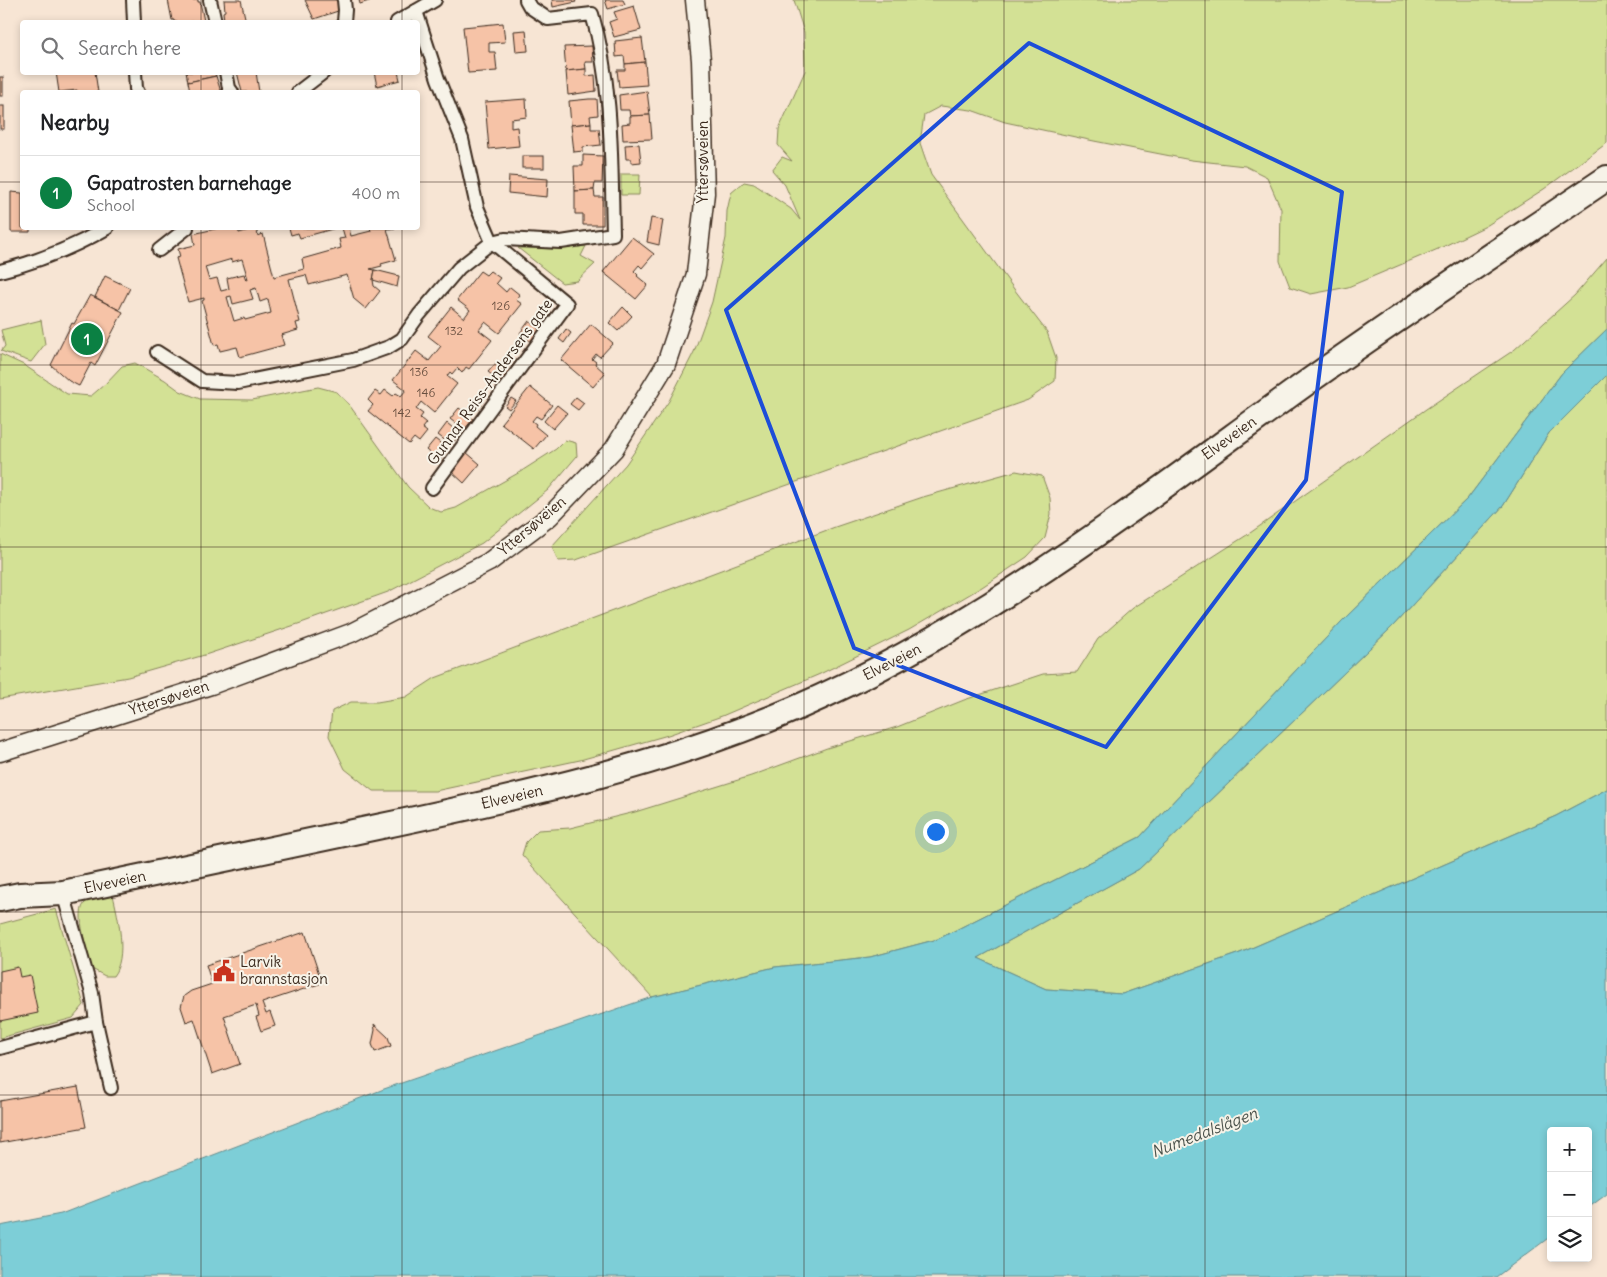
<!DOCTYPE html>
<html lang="en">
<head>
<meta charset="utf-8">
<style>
  :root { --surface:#fff; --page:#f2f2f2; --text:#202124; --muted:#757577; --line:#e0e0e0; --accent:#0b8043 }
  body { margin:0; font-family:Delius,sans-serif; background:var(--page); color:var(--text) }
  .controls { position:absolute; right:15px; bottom:15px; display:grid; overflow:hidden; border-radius:5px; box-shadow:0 2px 8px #0003 }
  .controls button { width:45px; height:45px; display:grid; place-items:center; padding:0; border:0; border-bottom:1px solid var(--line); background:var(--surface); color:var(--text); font:25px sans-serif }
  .you { position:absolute; left:935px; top:831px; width:18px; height:18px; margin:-12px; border:4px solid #fff; border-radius:50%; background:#1a73e8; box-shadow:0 0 0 8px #1a73e833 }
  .badge { display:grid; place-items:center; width:32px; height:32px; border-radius:50%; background:var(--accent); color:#fff; font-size:16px; font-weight:700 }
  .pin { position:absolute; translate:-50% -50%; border:2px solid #fff; box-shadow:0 1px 5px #0006 }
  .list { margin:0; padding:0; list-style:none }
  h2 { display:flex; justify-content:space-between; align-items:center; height:65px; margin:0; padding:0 20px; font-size:21px }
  h2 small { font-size:16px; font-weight:400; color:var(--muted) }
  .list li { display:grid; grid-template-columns:32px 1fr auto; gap:15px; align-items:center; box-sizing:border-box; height:75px; padding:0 20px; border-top:1px solid var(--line) }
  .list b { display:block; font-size:19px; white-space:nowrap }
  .list p { margin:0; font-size:16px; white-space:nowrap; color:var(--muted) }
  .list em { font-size:16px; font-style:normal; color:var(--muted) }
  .icon { flex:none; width:28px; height:28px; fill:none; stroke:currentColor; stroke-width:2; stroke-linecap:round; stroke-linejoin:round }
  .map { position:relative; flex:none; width:1607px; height:1277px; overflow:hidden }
  .search { position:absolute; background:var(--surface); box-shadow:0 2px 8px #0003; left:20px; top:20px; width:400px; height:55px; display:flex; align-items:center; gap:12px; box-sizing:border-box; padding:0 18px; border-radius:5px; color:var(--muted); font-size:19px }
  .panel { position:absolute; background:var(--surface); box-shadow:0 2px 8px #0003; left:20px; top:90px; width:400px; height:140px; border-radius:5px }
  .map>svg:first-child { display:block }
</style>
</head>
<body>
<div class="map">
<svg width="1607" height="1277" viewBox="0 0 1607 1277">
  <rect width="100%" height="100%" fill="#f7e5d4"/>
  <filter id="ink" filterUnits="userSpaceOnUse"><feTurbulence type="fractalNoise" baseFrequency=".02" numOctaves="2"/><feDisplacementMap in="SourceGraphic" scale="10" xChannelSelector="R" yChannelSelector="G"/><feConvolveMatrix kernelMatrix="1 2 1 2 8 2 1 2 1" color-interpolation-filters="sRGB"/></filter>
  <g filter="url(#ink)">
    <g fill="#d3e195" stroke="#87865a">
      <path d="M794,0H1607V143L1544,189L1486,226L1438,249L1348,287L1311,294L1290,287L1280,261L1281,209L1267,177L1245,166L1191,160L1094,141L1005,122L971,110L941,106L924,115L920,143L931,175L1014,289L1047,332L1056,358L1055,381L1028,400L576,560L558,561L552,546L626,464L669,401L694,352L712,302L726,238L727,211L731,193L744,182L754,184L791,209L800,220L785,185L772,170L782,157L792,161L778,145L779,129L805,71L804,32Z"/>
      <path d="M621,174H640L639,195H621Z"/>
      <path d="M586,246L581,256L595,264L577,281L562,283L518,248L560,249Z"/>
      <path d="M1607,258V329L1562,373L1468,498L1342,621L1140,837L938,939L870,957L775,967L652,997L522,855L526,842L538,830L570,828L635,812L751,776L827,748L897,727L964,700L1043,674L1077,672L1098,639L1133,608L1250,533L1426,409L1514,350L1575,295Z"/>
      <path d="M41,320L45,344L31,362L1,351L5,346L1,330Z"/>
      <path d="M0,354L24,365L67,394L91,396L105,384L122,366L135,363L165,380L180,391L200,399L252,400L318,387L337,392L350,406L408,487L429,507L441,512L456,508L520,472L556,449L565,440L576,443L577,456L548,490L482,543L388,592L301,623L208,654L128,677L0,699Z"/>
      <path d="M1607,375V789L1556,816L1240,953L1122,994L1046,989L978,958L1139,869L1392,627L1503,506L1549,433Z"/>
      <path d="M1016,471L1042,476L1050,498L1051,514L1045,538L1027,557L982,587L909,630L820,674L722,716L668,735L580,760L435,791H373L345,769L329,736L332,711L351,702H377L406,697L435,678L835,527L923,497Z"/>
      <path d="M113,895C118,917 128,957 113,976H105L92,969C89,955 73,911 86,902C93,897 105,897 113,895Z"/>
      <path d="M56,909L84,1005L73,1018L0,1038V924Z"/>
    </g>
    <path fill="#7dced7" stroke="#638c8d" d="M1607,329V375L1549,433L1503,506L1392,627L1139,869L978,958L1046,989L1122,994L1240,953L1556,816L1607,789V1194L1588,1208V1131H1551V1236L1496,1277H0V1226L61,1214L384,1089L652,997L775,967L870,957L938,939L1140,837L1342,621L1468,498L1562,373Z"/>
    <g fill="#f6c3a7" stroke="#3b2a1e" fill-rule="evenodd">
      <path d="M168,0H198V2H200L204,21L174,22V20H172Z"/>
      <path d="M224,0H241L246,22H227V19L224,20L223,12L225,11Z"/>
      <path d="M305,0H338L341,10L314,19Z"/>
      <path d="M359,0H372L360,4Z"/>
      <path d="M552,0H575L576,2L553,7Z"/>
      <path d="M605,0H623L625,4L608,9Z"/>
      <path d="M634,6L641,30L614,37L609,22L617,19L614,12Z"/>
      <path d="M503,23L505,42L489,43V52H495L497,71L468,73L463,27Z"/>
      <path d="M526,30L528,51L516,52L514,31Z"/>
      <path d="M642,38L645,62L625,64L624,56L616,57L615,41Z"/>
      <path d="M592,46L593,62H585L586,69L566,71L564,47Z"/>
      <path d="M645,62L647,85L619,87L617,70H625V64Z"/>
      <path d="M586,69V76L595,75L596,91L568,95L566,71Z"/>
      <path d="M56,72H95L98,92H78L77,90L59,92Z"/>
      <path d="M186,72H215L216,76L188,82Z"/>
      <path d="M237,72H256L259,92H242Z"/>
      <path d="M374,72H398L400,80L377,86Z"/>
      <path d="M216,76L221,92H190L188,82Z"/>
      <rect x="0" y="77" width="3" height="19"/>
      <path d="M647,91L650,115L630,116L629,110H620L619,95Z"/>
      <path d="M526,99L527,117L511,119V128L517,127L519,146L489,149L485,102Z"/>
      <path d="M589,99H597L598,115L590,116L591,123L571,125L569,101Z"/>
      <rect x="0" y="106" width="4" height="23"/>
      <path d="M650,115L652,139L623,140L622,124L630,123V116Z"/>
      <path d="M591,123V129H599L601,145L583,147V151L574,152L571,125Z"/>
      <path d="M639,144L641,162L631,163V159H626L625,145Z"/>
      <path d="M583,155L603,156L602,183H595L594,190L575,191L574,166H583Z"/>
      <rect x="522" y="156" width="22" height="12"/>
      <path d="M509,176L548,179L547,197L508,193Z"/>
      <path d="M594,190L595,197H603V225H583V214H575V191Z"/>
      <path d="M11,192L22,193V228H30V232H11Z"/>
      <path d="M651,218L663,220L659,245L647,242Z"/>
      <path d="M219,228H238L239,233L256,228L258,236L263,234L274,277L304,269L302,259L341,248L339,239L345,238L342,228H349L351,236L371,231L370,228H398L387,229L396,260L381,264L382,266L370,269L375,270L373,280L374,286L380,291L366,309L354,299L347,275L309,285L306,275L289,279L300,322L296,323L298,330L281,335L284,345L240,357L237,347L220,351L218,344L214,345L202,301L204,300V298L188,302L176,258L180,257L178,249L195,245L193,234ZM232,259V262L242,259L248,279L246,280L244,274L227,278L229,289L221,291L217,278L209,280L205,267ZM256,288L260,302L268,299L271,313L245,320L244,318L234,321L227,297L231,296L233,304L253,299L250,290Z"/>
      <path d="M289,228H336L300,238L298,233L291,235Z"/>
      <path d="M632,237L654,254L642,268L639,265L634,271L638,275L637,276L648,285L636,299L603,272Z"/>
      <path d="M375,270L399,276L397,287L373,280Z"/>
      <path d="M480,271L486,275L490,271L500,278L496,283L506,292L510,287L520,295L516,300L522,304L499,333L485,322L479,330L492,340L469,369L466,367L462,373L457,368L452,374L450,372L447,376L457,384L434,413L421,402L416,409L423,414L420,418L426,423L422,428L427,432L419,442L414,438L409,444L368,411L373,405L368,400L375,391L381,395L385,390L393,396L396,393L401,396L406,390L393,380L416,351L429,361L441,346L428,336L451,307L464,318L470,310L457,300Z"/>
      <path d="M105,276L130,288L119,310L95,297Z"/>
      <path d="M90,295L123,312L95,366L91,363L79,386L69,381L51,365L72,323L74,324Z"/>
      <path d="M623,307L632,316L618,331L609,323Z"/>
      <path d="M529,321L543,332L533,344L520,333Z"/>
      <path d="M591,324L613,343L600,357L596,354L592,359L596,362L595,364L605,373L593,387L561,360Z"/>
      <path d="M566,329L571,333L564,343L559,339Z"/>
      <path d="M498,361L511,372L502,383L488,372Z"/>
      <path d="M530,387L552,405L541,419L536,416L532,421L536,424L535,426L546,435L534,449L501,423Z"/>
      <path d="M576,397L584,403L578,410L570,404Z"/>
      <path d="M511,398L516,401L509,409L505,406Z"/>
      <path d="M557,405L567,413L553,429L544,421Z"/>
      <path d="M459,408L473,419L464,430L450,419Z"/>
      <path d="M447,423L460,434L451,445L438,435Z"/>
      <path d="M435,439L448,449L439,461L426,450Z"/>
      <path d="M466,452L480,464L464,483L451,471Z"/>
      <path d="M305,932L322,983L262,1003L266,1014L270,1012L275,1026L261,1031L256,1017L259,1016L256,1005L224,1016L240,1064L212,1074L194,1019L186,1022L181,1007L184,996L191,991L212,984L206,965Z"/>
      <path d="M18,967L20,977L30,975L38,1013L0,1021V971Z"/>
      <path d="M374,1024L388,1037L391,1046L375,1052L372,1044L375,1030Z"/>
      <path d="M78,1087L86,1127L0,1143V1101Z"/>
    </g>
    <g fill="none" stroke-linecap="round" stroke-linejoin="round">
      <g stroke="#3b2a1e" stroke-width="16">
        <g id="street">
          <path d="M133,0L134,22"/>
          <path d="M210,0L215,22"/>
          <path d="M344,0L345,10L344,22"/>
          <path d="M416,11L438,79L462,139L477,207L492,242L567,304L432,488"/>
          <path d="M397,22L435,0"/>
          <path d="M135,72L136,89L138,92"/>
          <path d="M226,72L229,88L232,92"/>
          <path d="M298,92L324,72"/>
          <path d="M159,250L187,228"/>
          <path d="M0,271C37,262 74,247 107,228"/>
          <path d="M157,352L202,381L238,383L353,360L389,347L402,339L419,315L459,268L492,242L505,239L561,242L613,234C611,160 613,85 592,14L548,19L530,7L526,0"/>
          <path d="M96,1022L111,1088"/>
          <path d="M0,1048L96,1022L92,993L63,893"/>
        </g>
      </g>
      <g stroke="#3b2a1e" stroke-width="21">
        <path id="secondary" d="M0,752L211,685L351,633L489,562L550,516L614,449L666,364L696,274L705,193L701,60L695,0"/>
      </g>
      <g stroke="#3b2a1e" stroke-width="28">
        <path id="highway" d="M0,899L20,895L63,893C168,871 272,849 377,827C520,797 660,766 794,709C973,632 1128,512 1284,399C1390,322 1499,251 1607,178"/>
      </g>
      <use href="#street" stroke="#f7f3e8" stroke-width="12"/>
      <use href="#secondary" stroke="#f7f3e8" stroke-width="18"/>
      <use href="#highway" stroke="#f7f3e8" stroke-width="24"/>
    </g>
  </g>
  <path fill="none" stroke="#1d4ed8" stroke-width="4" stroke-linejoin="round" d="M1029,43L1342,192L1306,480L1106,747L854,648L726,310Z"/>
  <path fill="none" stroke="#3b2a1e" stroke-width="1" stroke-opacity="0.55" d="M201,0V22M402,0V22M603,0V1277M804,0V1277M1004,0V1277M1205,0V1277M1406,0V1277M201,72V92M402,72V92M0,182H22M418,182H1607M201,228V1277M402,228V1277M0,365H1607M0,547H1607M0,730H1607M0,912H1607M0,1095H1607"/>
  <defs>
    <g id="civic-bare" transform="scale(1.725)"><path d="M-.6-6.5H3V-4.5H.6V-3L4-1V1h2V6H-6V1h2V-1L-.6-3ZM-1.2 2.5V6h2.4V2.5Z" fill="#c8321e" stroke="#f7f3e8" stroke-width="2.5" paint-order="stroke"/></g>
  </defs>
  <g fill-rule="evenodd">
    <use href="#civic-bare" x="224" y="971"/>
  </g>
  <g text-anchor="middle" stroke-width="4" stroke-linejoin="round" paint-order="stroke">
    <g font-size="12" fill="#6a5040">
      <text x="501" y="310">126</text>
      <text x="454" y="335">132</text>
      <text x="419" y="376">136</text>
      <text x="426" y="397">146</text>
      <text x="402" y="417">142</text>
    </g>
    <g font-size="15" fill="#3b2a1e" stroke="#f7f3e8">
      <text transform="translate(703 162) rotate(-90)" y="5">Yttersøveien</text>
      <text transform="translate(490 382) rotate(-54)" y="5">Gunnar Reiss-Andersens gate</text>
      <text transform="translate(1229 438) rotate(-36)" y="5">Elveveien</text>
      <text transform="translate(532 526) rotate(-40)" y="5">Yttersøveien</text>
      <text transform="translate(892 662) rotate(-27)" y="5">Elveveien</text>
      <text transform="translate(169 698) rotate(-18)" y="5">Yttersøveien</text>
      <text transform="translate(512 797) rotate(-13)" y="5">Elveveien</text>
      <text transform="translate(115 882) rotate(-12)" y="5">Elveveien</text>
    </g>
    <g font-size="15" fill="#3b2a1e" stroke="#f7f3e8" text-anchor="start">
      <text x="240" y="967">Larvik<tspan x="240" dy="17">brannstasjon</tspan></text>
    </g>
    <g font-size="16" font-style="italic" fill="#4c534c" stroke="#f7f3e8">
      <text transform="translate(1204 1132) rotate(-21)" y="6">Numedalslågen</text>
    </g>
  </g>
</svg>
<div class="controls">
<button>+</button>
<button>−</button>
<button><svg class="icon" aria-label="layers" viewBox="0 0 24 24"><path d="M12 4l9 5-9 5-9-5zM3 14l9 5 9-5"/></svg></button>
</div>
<div class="you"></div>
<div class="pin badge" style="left:87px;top:339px">1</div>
<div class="search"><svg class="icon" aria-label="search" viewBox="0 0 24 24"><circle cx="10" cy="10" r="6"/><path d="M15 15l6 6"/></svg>Search here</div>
<section class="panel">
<h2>Nearby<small></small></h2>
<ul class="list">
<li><span class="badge">1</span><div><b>Gapatrosten barnehage</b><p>School</p></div><em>400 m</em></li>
</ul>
</section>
</div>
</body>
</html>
